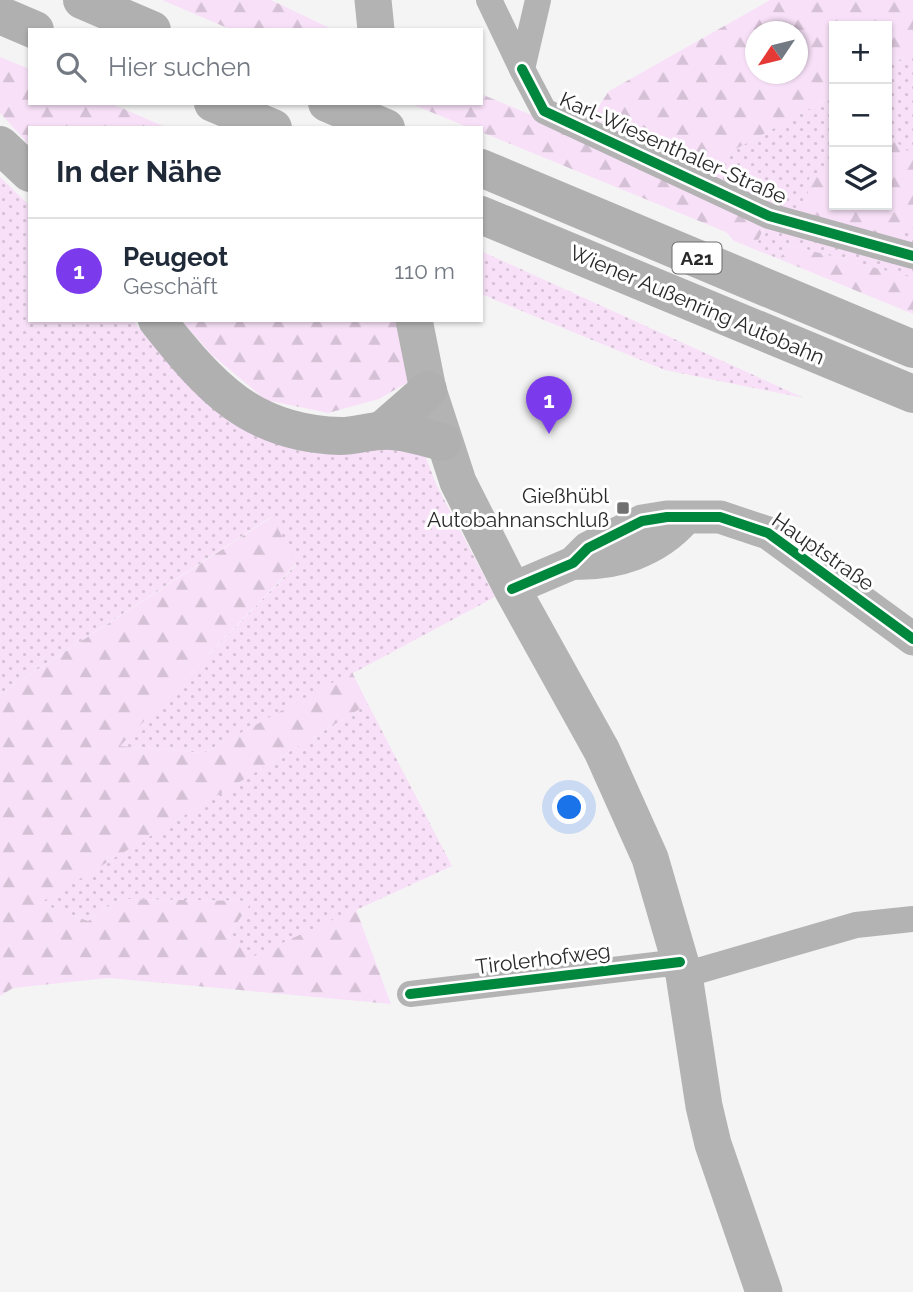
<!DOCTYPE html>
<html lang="de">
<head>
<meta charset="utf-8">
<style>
  :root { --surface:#fff; --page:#f6f6f7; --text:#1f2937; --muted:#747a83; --line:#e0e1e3; --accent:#7c3aed }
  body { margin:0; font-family:Raleway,sans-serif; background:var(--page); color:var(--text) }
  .controls { position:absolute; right:21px; top:21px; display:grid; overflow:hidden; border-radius:0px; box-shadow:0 2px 5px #0004 }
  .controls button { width:63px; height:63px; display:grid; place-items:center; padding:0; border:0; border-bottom:2px solid var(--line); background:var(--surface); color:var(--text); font:35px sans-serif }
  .compass { position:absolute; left:745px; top:21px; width:63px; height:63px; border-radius:50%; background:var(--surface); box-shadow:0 2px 5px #0004; rotate:235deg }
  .you { position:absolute; left:570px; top:808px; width:24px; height:24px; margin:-18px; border:5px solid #fff; border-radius:50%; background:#1a73e8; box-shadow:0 0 0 10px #1a73e833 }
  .badge { display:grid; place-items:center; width:46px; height:46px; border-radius:50%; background:var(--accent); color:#fff; font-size:23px; font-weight:700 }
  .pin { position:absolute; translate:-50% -58px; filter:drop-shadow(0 2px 4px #0008) }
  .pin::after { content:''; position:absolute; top:37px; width:24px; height:21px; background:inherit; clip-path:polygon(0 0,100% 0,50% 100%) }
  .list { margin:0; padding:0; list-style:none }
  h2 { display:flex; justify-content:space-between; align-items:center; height:91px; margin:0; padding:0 28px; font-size:30px }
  h2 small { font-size:23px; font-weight:400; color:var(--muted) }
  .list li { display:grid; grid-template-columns:46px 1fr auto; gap:21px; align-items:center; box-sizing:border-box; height:105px; padding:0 28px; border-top:2px solid var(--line) }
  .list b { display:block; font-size:26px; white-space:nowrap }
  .list p { margin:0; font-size:23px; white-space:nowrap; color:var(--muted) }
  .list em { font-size:23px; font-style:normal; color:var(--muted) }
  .icon { flex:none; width:38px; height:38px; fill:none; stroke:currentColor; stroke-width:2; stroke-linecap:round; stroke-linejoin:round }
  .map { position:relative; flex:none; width:913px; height:1292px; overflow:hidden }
  .search { position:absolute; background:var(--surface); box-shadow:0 2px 5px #0004; left:28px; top:28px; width:455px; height:77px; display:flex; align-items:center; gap:18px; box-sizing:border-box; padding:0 24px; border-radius:0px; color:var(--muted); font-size:26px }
  .panel { position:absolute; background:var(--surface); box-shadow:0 2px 5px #0004; left:28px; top:126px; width:455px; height:196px; border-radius:0px }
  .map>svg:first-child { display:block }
</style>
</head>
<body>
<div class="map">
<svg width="913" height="1292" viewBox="0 0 913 1292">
  <defs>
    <pattern id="grass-dots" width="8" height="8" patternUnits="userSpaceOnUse" patternTransform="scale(1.75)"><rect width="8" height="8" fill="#f8e1f8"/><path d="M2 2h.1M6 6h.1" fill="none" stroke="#d5c1d5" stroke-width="1.8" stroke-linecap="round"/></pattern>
    <pattern id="forest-firs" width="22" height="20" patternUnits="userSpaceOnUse" patternTransform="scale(1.75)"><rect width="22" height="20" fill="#f8e1f8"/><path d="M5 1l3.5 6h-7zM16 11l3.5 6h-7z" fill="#d5c1d5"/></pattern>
  </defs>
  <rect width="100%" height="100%" fill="#f5f4f5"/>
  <g fill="url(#grass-dots)">
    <path d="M913,52V278L790,245L779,259L754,249L765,227L676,182L834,95V205H887V67Z"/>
    <path d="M0,177L30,206V320H132L180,375L376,445L424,453L437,486L495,597L204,753L119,746L296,565L271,517L0,694Z"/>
    <path d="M481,251L804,398L665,370L481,294Z"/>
    <path d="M368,704L452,866L252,958L228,936L252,901L119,899L88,921L39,903Z"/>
  </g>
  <g fill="url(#forest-firs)" fill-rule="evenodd">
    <path d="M162,0H271L334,30H232Z"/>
    <path d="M770,0H913V52L887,67V26H834V95L696,171L590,119L609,91ZM755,32H797V74H755Z"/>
    <path d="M0,57L30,69V103H110L168,128H30V146L0,113Z"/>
    <path d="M481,94L580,135L765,226L754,249L734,241L726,232L481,132V128H470L409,103H481Z"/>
    <path d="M887,135L913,155V228L890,240L806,214L809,178L834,164V205H887Z"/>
    <path d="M790,245L913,278V314L779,259Z"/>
    <path d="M181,320H401L410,381L379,399L328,413L266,400L212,355Z"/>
    <path d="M272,517L296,564L120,746L204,753L352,672L368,704L40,903L88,921L119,899L252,901L228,936L252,957L356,909L391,1004L108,978L13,988L0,996V694Z"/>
  </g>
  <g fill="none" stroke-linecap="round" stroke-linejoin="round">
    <g stroke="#b4b3b4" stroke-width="26">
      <path d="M489,0L522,69L538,0"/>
      <path d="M522,69L544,111L769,216L913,256"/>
      <path d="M684,975L856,925L913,919"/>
      <path d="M410,994L680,962"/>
    </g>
    <g stroke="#b4b3b4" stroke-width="33">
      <path d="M573,563C616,565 657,551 685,519"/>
      <path d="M512,589L573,563L588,548L642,521L667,517H720L768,533L913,639"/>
    </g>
    <g stroke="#b3b3b3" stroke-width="37">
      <path d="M373,0L376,30"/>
      <path d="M414,320L428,390L458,482L512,589L602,751L650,858L684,975L704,1106L713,1144L764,1292"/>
    </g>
    <g stroke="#b1b0b1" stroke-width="38">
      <path d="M82,0L152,30"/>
      <path d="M0,15L35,30"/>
      <path d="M213,103L273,128"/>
      <path d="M327,103L386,128"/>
      <path d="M0,145L30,173"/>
      <path d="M481,168L913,349"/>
      <path d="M481,215L913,394"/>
      <path d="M157,320C210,387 251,434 341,436C354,436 366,432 379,431C400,429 422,437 442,442"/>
      <path d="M381,431L428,390"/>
    </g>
    <g stroke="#fff" stroke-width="15">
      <g id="cycleway">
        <path d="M522,69L544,111L769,216L913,256"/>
        <path d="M512,589L573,563L588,548L642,521L667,517H720L768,533L913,639"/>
        <path d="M410,994L680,962"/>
      </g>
    </g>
    <use href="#cycleway" stroke="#00873e" stroke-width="10"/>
  </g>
  <rect fill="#727172" stroke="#fff" stroke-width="2.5" x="616" y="501" width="14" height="14" rx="3.5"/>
  <g text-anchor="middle" stroke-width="6" stroke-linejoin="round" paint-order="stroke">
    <rect fill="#fff" stroke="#6b6a6b" stroke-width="2" x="672.5" y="242.5" width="49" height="31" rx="5"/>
    <g font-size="19" font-weight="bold" fill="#2b2a2b">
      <text x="697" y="265">A21</text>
    </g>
    <g font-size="21" fill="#2b2a2b" stroke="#fff">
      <text transform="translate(673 148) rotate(24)" y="7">Karl-Wiesenthaler-Straße</text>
      <text transform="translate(697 305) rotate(23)" y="7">Wiener Außenring Autobahn</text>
      <text transform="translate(823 552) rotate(35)" y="7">Hauptstraße</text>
      <text transform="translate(543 959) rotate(-7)" y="7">Tirolerhofweg</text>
    </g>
    <g font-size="21" fill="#2b2a2b" stroke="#fff" text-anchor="end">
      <text x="609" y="503">Gießhübl<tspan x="609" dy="24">Autobahnanschluß</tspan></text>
    </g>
  </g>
</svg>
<div class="controls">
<button>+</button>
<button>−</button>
<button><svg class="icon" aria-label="layers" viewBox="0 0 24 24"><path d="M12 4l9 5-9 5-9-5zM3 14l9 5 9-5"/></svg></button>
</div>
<svg class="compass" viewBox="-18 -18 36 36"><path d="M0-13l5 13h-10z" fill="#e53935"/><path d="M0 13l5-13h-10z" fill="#747a83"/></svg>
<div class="you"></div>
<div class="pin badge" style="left:549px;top:434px">1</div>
<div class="search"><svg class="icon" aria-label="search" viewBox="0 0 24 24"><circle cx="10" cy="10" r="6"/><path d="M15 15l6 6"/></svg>Hier suchen</div>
<section class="panel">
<h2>In der Nähe<small></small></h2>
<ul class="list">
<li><span class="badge">1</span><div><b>Peugeot</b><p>Geschäft</p></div><em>110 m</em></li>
</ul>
</section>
</div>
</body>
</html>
